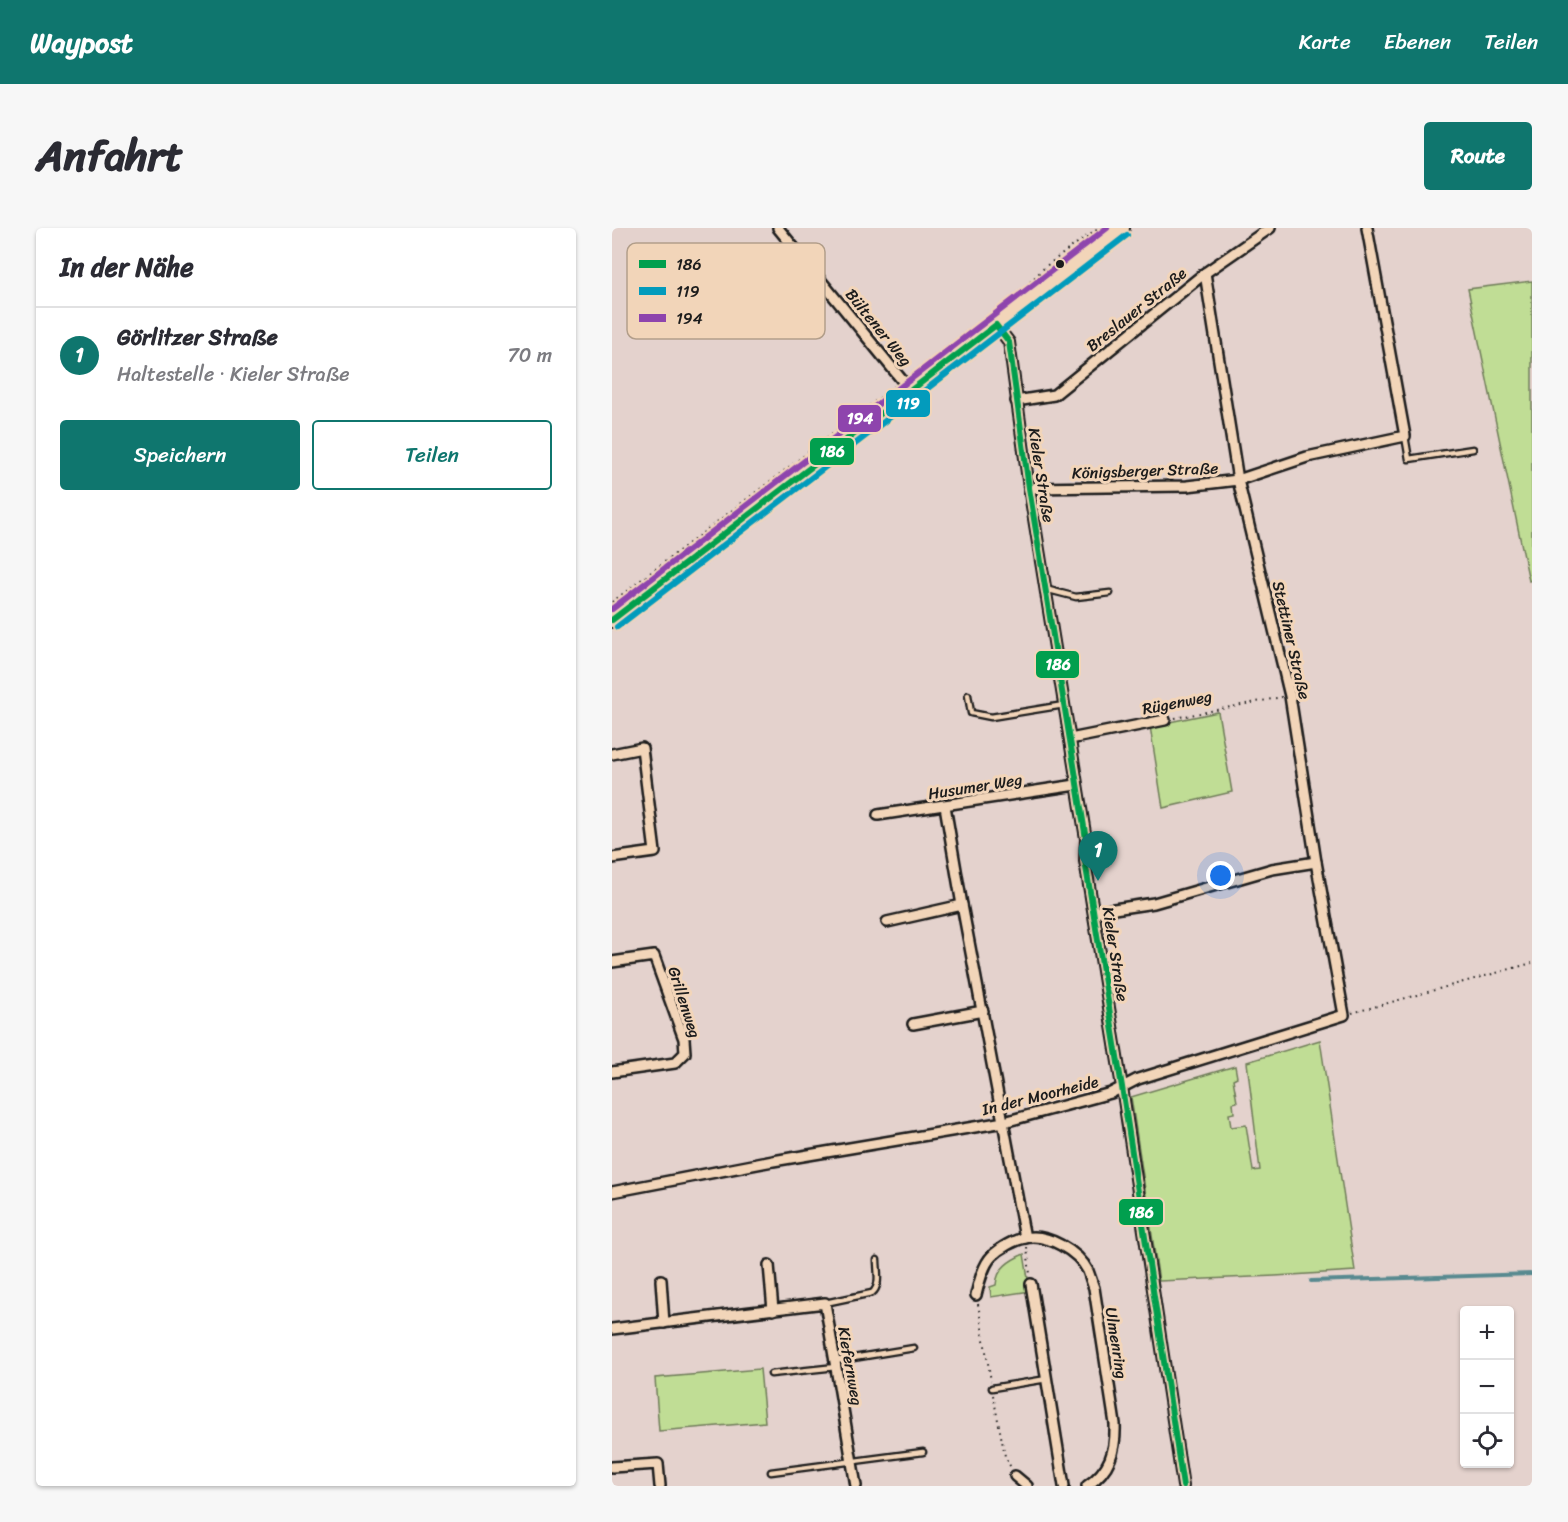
<!DOCTYPE html>
<html lang="de">
<head>
<meta charset="utf-8">
<style>
  :root { --surface:#fff; --page:#f7f7f7; --text:#2b2b33; --muted:#7c7c81; --line:#e1e1e2; --accent:#0f766e }
  body { margin:0; font-family:Sriracha,sans-serif; background:var(--page); color:var(--text) }
  .controls { position:absolute; right:18px; bottom:18px; display:grid; overflow:hidden; border-radius:6px; box-shadow:0 2px 4px #0004 }
  .controls button { width:54px; height:54px; display:grid; place-items:center; padding:0; border:0; border-bottom:2px solid var(--line); background:var(--surface); color:var(--text); font:30px sans-serif }
  .you { position:absolute; left:609px; top:648px; width:21px; height:21px; margin:-15px; border:4px solid #fff; border-radius:50%; background:#1a73e8; box-shadow:0 0 0 9px #1a73e833 }
  .badge { display:grid; place-items:center; width:39px; height:39px; border-radius:50%; background:var(--accent); color:#fff; font-size:20px; font-weight:700 }
  .pin { position:absolute; translate:-50% -50px; filter:drop-shadow(0 2px 3px #0008) }
  .pin::after { content:''; position:absolute; top:32px; width:21px; height:18px; background:inherit; clip-path:polygon(0 0,100% 0,50% 100%) }
  .list { margin:0; padding:0; list-style:none }
  h2 { display:flex; justify-content:space-between; align-items:center; height:78px; margin:0; padding:0 24px; font-size:26px }
  h2 small { font-size:20px; font-weight:400; color:var(--muted) }
  .list li { display:grid; grid-template-columns:39px 1fr auto; gap:18px; align-items:center; box-sizing:border-box; height:96px; padding:0 24px; border-top:2px solid var(--line) }
  .list b { display:block; font-size:22px; white-space:nowrap }
  .list p { margin:0; font-size:20px; white-space:nowrap; color:var(--muted) }
  .list em { font-size:20px; font-style:normal; color:var(--muted) }
  .actions { display:flex; gap:12px; padding:18px 24px }
  .actions a { flex:1; padding:14px 0; border:2px solid var(--accent); border-radius:6px; text-align:center; font-size:21px; color:var(--accent) }
  .actions .main { background:var(--accent); color:#fff }
  .icon { flex:none; width:33px; height:33px; fill:none; stroke:currentColor; stroke-width:2; stroke-linecap:round; stroke-linejoin:round }
  .map { position:relative; flex:none; width:920px; height:1258px; overflow:hidden; border-radius:6px }
  header { display:flex; align-items:center; gap:36px; box-sizing:border-box; height:84px; padding:0 30px; background:var(--accent); color:#fff }
  header strong { font-size:28px }
  nav { display:flex; gap:33px; margin-inline-start:auto; font-size:21px }
  .intro { display:flex; align-items:center; justify-content:space-between; box-sizing:border-box; height:144px; padding:0 36px }
  h1 { margin:0; font-size:42px }
  .button { padding:15px 27px; border-radius:6px; background:var(--accent); color:#fff; font-size:21px; font-weight:700 }
  main { display:flex; gap:36px; padding:0 36px }
  aside { flex:1; background:var(--surface); border-radius:6px; box-shadow:0 2px 4px #0004 }
  .map>svg:first-child { display:block }
</style>
</head>
<body>
<header>
<strong>Waypost</strong>
<nav><a>Karte</a><a>Ebenen</a><a>Teilen</a></nav>
</header>
<div class="intro"><h1>Anfahrt</h1><a class="button">Route</a></div>
<main>
<aside>
<h2>In der Nähe<small></small></h2>
<ul class="list">
<li><span class="badge">1</span><div><b>Görlitzer Straße</b><p>Haltestelle · Kieler Straße</p></div><em>70 m</em></li>
</ul>
<div class="actions"><a class="main">Speichern</a><a>Teilen</a></div>
</aside>
<div class="map">
<svg width="920" height="1258" viewBox="0 0 920 1258">
  <rect width="100%" height="100%" fill="#e4d2cd"/>
  <filter id="ink" filterUnits="userSpaceOnUse"><feTurbulence type="fractalNoise" baseFrequency=".0167" numOctaves="2"/><feDisplacementMap in="SourceGraphic" scale="12" xChannelSelector="R" yChannelSelector="G"/><feConvolveMatrix kernelMatrix="1 2 1 2 8 2 1 2 1" color-interpolation-filters="sRGB"/></filter>
  <g filter="url(#ink)">
    <g fill="#c0dd95" stroke="#6e7c58" stroke-width="1.5">
      <path d="M920,53V352L917,353L856,61Z"/>
      <path d="M606,484L620,564L551,580L538,498Z"/>
      <path d="M708,812L743,1043L663,1048L547,1053L519,869L623,838L625,849L621,851L625,874L621,875L622,885L617,886L619,899L634,897L641,943L648,942L635,834Z"/>
      <path d="M412,1026L418,1063L379,1069L378,1059L384,1057C385,1040 398,1032 412,1026Z"/>
      <path d="M148,1141L153,1194L47,1203L43,1150Z"/>
    </g>
    <g fill="none" stroke-linecap="round" stroke-linejoin="round">
      <path stroke="#598a90" stroke-width="4" d="M699,1053L920,1046"/>
      <g stroke="#1c1c1c" stroke-width="9">
        <g id="lane">
          <path d="M793,208L797,231L861,221"/>
          <path d="M433,361L464,369L498,365"/>
          <path d="M356,467L359,485L379,489L452,477"/>
          <path d="M213,1075L260,1065C269,1058 265,1043 265,1032"/>
          <path d="M223,1133L302,1120"/>
          <path d="M159,1146L224,1139"/>
          <path d="M380,1160L435,1151"/>
          <path d="M159,1244L311,1224"/>
        </g>
      </g>
      <g stroke="#1c1c1c" stroke-width="14">
        <g id="street">
          <path d="M166,0L298,162"/>
          <path d="M384,97L397,114L417,260L474,611L473,633L510,859L571,1258"/>
          <path d="M404,173L442,167L593,45L658,0"/>
          <path d="M417,260L575,258L626,252L695,229L793,208L755,0"/>
          <path d="M458,511L553,492"/>
          <path d="M0,526L30,520L43,624L0,630"/>
          <path d="M333,578L350,677L413,1010"/>
          <path d="M266,587L464,557"/>
          <path d="M482,684L542,675L660,641L704,634"/>
          <path d="M275,694L350,677"/>
          <path d="M0,734L42,728L72,811L73,825L63,835L0,844"/>
          <path d="M301,796L371,783"/>
          <path d="M0,964L161,933L392,894L499,865L526,851L732,787L704,634L678,468L626,252L593,45"/>
          <path d="M157,1037L161,1082"/>
          <path d="M49,1052L52,1095"/>
          <path d="M419,1056L452,1258"/>
          <path d="M364,1067C367,1055 371,1037 380,1028C388,1020 402,1012 413,1010C435,1005 466,1023 476,1043C478,1048 480,1055 482,1060L503,1196C504,1223 498,1242 475,1258"/>
          <path d="M0,1101L213,1075L244,1258"/>
          <path d="M0,1239L46,1236L48,1258"/>
          <path d="M403,1248L415,1258"/>
        </g>
      </g>
      <g stroke="#1c1c1c" stroke-width="18">
        <path id="secondary" d="M0,392L510,0"/>
      </g>
      <g stroke="#1c1c1c" stroke-width="2" stroke-dasharray="1.5 4.5" stroke-linecap="butt">
        <path d="M418,54L434,38L486,0"/>
        <path d="M0,374L283,158"/>
        <path d="M563,490L670,469"/>
        <path d="M740,785L920,735"/>
        <path d="M415,1019L418,1046"/>
        <path d="M366,1076L379,1153"/>
        <path d="M381,1167L393,1228L399,1240"/>
      </g>
      <use href="#lane" stroke="#f2d5b9" stroke-width="4.5"/>
      <use href="#street" stroke="#f2d5b9" stroke-width="9"/>
      <use href="#secondary" stroke="#f2d5b9" stroke-width="14"/>
      <g stroke="#f2d5b9" stroke-width="10">
        <path id="bus-1" d="M0,392L384,97L397,114L417,260L474,611L473,633L510,859L571,1258"/>
      </g>
      <g stroke="#f2d5b9" stroke-width="10">
        <path id="bus-2" d="M5,399L515,7"/>
      </g>
      <g stroke="#f2d5b9" stroke-width="10">
        <path id="bus-3" d="M0,381L495,0"/>
      </g>
      <use href="#bus-1" stroke="#019f4e" stroke-width="6"/>
      <use href="#bus-2" stroke="#039bbc" stroke-width="6"/>
      <use href="#bus-3" stroke="#8e44ad" stroke-width="6"/>
    </g>
  </g>
  <circle fill="#1c1c1c" stroke="#f2d5b9" stroke-width="2" cx="448" cy="36" r="5"/>
  <g text-anchor="middle" stroke-width="6" stroke-linejoin="round" paint-order="stroke">
    <g font-size="16" fill="#1c1c1c" stroke="#f2d5b9">
      <text transform="translate(524 81) rotate(-39)" y="6">Breslauer Straße</text>
      <text transform="translate(267 99) rotate(51)" y="6">Bültener Weg</text>
      <text transform="translate(533 242) rotate(-2)" y="6">Königsberger Straße</text>
      <text transform="translate(430 247) rotate(81)" y="6">Kieler Straße</text>
      <text transform="translate(680 412) rotate(77)" y="6">Stettiner Straße</text>
      <text transform="translate(565 474) rotate(-11)" y="6">Rügenweg</text>
      <text transform="translate(363 558) rotate(-9)" y="6">Husumer Weg</text>
      <text transform="translate(504 726) rotate(81)" y="6">Kieler Straße</text>
      <text transform="translate(73 774) rotate(72)" y="6">Grillenweg</text>
      <text transform="translate(428 867) rotate(-14)" y="6">In der Moorheide</text>
      <text transform="translate(505 1115) rotate(81)" y="6">Ulmenring</text>
      <text transform="translate(239 1138) rotate(80)" y="6">Kiefernweg</text>
    </g>
  </g>
  <rect x="15" y="15" width="198" height="96" rx="9" fill="#f2d5b9" stroke="#b29e8a" stroke-width="1.5"/>
  <rect x="27" y="32" width="27" height="8" fill="#019f4e"/>
  <rect x="27" y="59" width="27" height="8" fill="#039bbc"/>
  <rect x="27" y="86" width="27" height="8" fill="#8e44ad"/>
  <g font-size="16" fill="#1c1c1c">
    <text x="64" y="42">186</text>
    <text x="64" y="69">119</text>
    <text x="64" y="96">194</text>
  </g>
  <g stroke="#f2d5b9" stroke-width="2">
    <rect x="273" y="161" width="46" height="29" rx="6" fill="#039bbc"/>
    <rect x="225" y="176" width="45" height="29" rx="6" fill="#8e44ad"/>
    <rect x="197" y="209" width="46" height="29" rx="6" fill="#019f4e"/>
    <rect x="423" y="422" width="45" height="29" rx="6" fill="#019f4e"/>
    <rect x="506" y="970" width="46" height="28" rx="6" fill="#019f4e"/>
  </g>
  <g font-size="16" text-anchor="middle" font-weight="bold" fill="#fff">
    <text x="296" y="181">119</text>
    <text x="248" y="196">194</text>
    <text x="220" y="229">186</text>
    <text x="446" y="442">186</text>
    <text x="529" y="990">186</text>
  </g>
</svg>
<div class="controls">
<button>+</button>
<button>−</button>
<button><svg class="icon" aria-label="locate" viewBox="0 0 24 24"><circle cx="12" cy="12" r="6"/><path d="M12 2v4M12 18v4M2 12h4M18 12h4"/></svg></button>
</div>
<div class="you"></div>
<div class="pin badge" style="left:486px;top:653px">1</div>
</div>
</main>
</body>
</html>
